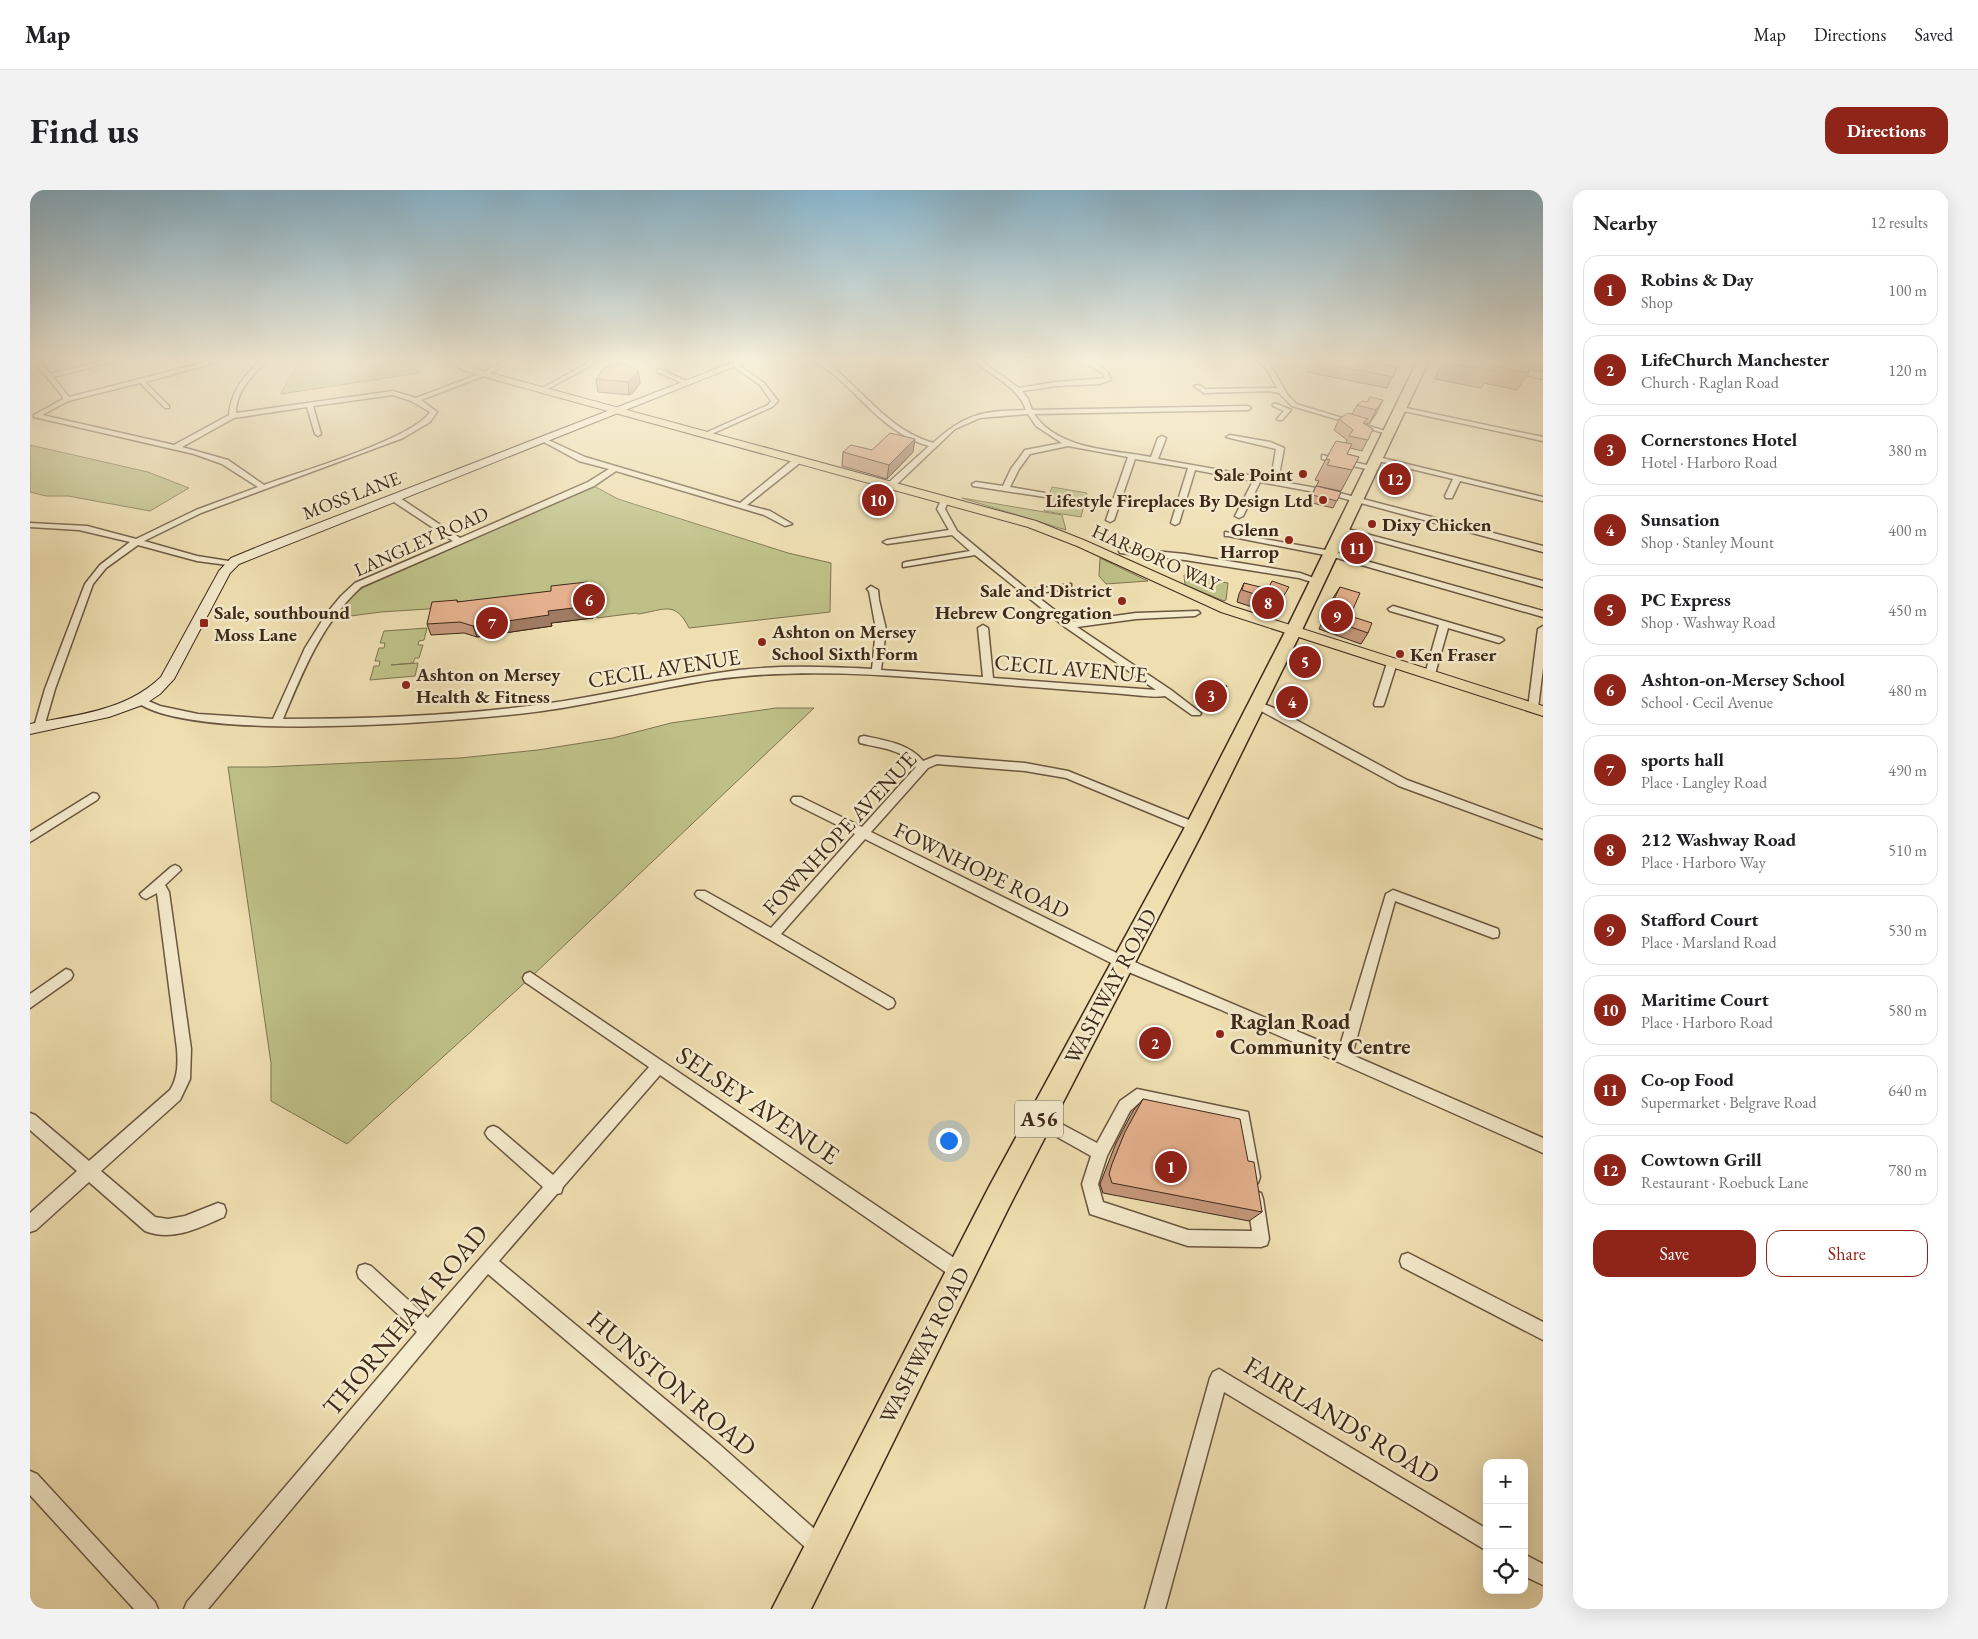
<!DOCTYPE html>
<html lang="en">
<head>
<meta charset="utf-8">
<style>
  :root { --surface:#fff; --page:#f2f2f2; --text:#202124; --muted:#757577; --line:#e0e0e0; --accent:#8f2418 }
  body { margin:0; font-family:"EB Garamond",serif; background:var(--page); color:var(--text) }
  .controls { position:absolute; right:15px; bottom:15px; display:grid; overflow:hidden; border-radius:10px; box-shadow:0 5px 20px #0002 }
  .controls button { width:45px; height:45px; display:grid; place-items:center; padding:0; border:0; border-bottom:1px solid var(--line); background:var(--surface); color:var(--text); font:25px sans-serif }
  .you { position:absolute; left:918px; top:950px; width:18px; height:18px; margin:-12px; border:4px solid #fff; border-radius:50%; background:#1a73e8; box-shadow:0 0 0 8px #1a73e833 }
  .badge { display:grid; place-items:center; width:32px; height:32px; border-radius:50%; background:var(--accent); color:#fff; font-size:16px; font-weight:700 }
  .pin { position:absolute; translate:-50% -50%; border:2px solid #fff; box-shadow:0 1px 5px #0006 }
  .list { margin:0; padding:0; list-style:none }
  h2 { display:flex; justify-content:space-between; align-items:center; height:65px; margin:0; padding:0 20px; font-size:21px }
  h2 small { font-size:16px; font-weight:400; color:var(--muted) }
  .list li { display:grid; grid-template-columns:32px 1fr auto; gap:15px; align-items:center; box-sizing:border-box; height:70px; margin:0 10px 10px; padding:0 10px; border:1px solid var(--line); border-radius:15px }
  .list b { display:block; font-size:19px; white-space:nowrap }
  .list p { margin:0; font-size:16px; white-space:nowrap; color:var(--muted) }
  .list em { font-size:16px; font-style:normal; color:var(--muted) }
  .actions { display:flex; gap:10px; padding:15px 20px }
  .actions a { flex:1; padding:11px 0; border:1px solid var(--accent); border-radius:15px; text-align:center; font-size:18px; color:var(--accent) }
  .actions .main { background:var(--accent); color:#fff }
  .icon { flex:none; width:28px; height:28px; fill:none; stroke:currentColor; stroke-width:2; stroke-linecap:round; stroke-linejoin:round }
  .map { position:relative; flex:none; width:1513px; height:1419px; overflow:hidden; border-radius:15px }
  header { display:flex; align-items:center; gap:30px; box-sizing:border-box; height:70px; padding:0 25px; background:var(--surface); border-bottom:1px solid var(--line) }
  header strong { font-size:24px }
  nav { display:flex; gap:28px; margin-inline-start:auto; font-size:18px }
  .intro { display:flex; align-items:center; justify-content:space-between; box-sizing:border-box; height:120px; padding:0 30px }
  h1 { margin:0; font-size:35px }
  .button { padding:12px 22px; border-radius:15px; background:var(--accent); color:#fff; font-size:18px; font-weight:700 }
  main { display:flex; gap:30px; padding:0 30px }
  aside { flex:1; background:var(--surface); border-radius:15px; box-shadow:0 5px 20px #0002 }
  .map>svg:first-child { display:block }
</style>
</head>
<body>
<header>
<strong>Map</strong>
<nav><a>Map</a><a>Directions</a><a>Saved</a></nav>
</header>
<div class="intro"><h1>Find us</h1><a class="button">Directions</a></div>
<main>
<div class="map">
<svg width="1513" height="1419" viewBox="0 0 1513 1419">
  <rect width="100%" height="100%" fill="#eedeb0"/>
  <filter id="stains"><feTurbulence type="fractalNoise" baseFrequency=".004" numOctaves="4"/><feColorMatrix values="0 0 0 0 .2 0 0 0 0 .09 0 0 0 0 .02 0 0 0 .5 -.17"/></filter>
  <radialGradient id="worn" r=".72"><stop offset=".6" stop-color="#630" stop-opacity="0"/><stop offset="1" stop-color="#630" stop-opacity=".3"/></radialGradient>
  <g fill="#bec087" stroke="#7e7450">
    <path d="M271,170H388L389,183L251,204L257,191Z"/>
    <path d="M0,255L118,282L159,298L120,321L38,306H16L0,302Z"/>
    <path d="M564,296L588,309L758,363L801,373L800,422L659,438C645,410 635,420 608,424L606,423L567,428L563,401L444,416L351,422L305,428L318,409L334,397Z"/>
    <path d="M1022,297L1057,303L1051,327L1014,321Z"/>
    <path d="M932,308L1032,325L1036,340Z"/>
    <path d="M1070,368L1118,391L1076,394L1069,386Z"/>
    <path d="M1154,385L1198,393L1196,410L1194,411L1155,395Z"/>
    <path d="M397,438L394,450L389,451L388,455H393L389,468H385L383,473L361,475L388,473L385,486L340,490L344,476H349L350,471H345L349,458H354L355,453H350L354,441Z"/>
    <path d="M746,518H784L500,788L317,954L241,911V873L198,577H236L430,568L508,560L583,548L641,533Z"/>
  </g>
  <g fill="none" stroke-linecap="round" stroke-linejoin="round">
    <g stroke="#6a5640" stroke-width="3">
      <g id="street">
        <path d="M3,170H9L20,184L76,170H88L23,187L39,207L184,170H195L115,192L139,216V218H135L110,193L38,211L12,225L144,255L199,225C201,201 214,187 230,170H237C222,187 206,200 206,223L363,201L386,208L452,183L476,170H484L456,185L391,210L407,222L400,232L373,248L171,323L114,351L167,366L205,372V376L167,371L108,355L76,378L63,394L25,499L14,537L9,540L4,537L15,499L55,394L70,375L100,352L49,340L0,337V333L57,336L106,349L166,320L228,297L192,274L164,264L4,227V225L33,209V207ZM363,205L381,211L400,222C383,249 269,282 234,295L198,270L152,257L204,228L277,217L285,244L288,246L291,244L283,216Z"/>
        <path d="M563,170H571L514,201L509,200Z"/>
        <path d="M784,170H792L801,176C835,203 859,240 903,253C936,223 953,221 996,220C987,195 962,187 943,170H950L989,198L1026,192L1075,188L1073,184L1051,170C1062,170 1079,179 1081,190L1069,194L1026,196L992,201L998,209L1002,220L1218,216L1221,218L1218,220L1004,224C1028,260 1083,260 1121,267L1128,248L1132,246L1136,248L1128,269L1241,289L1246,259L1196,247L1200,245L1240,252L1254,258L1248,291L1302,301L1513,356V362L1301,305L1230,292L1213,326L1209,328L1205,326L1223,291L1165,280L1149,333L1145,335L1141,333L1158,278L1105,269L1084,330L1080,332L1076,330L1098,267L1038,256L1000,264L989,279L980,297L1015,303V307L943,296L942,294L946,292L973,296L981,279L995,260L1032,253L1006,236L998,224L950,228L925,239L864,297H858V293L899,256C860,245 838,215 809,189C801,182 792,177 784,170Z"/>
        <path d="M1228,170H1235L1239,173L1257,204L1266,214L1362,243L1357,244L1262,216L1249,203L1239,201L1174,203L1164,196L1169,195L1175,199L1247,198L1238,181Z"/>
        <path d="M703,174H707L734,193L748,211L742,217L677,246H673V244L738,215L741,211L730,195L703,176Z"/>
        <path d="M629,179L659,192L660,193L655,194L627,182V180Z"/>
        <path d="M1243,214H1247L1261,220L1252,230H1248L1247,229L1254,221L1243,216Z"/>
        <path d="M1371,217L1513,247V251L1369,220L1368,219Z"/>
        <path d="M514,248L555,267L710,313L765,268H771V272L717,315L740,321L762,334L755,336L734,325L586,281L564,296L331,397C292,433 273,481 253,529C340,529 428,526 514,514C580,505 643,488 709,480C753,475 797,477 842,479L846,439L839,401L837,399L841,396L848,400L849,410L856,439L851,480L953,487L948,438L953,435L958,438L963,488L1126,500L1035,437L945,365L873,377V373L876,372L940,361L922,345L857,354L853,352L857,350L919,340L907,319L912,308H915L919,310L915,319L927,341L998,400L1041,394V398L1004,404L1040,432L1106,423L1168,421L1170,423L1165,426L1106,429L1047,437L1141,500L1171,523L1170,525H1162L1135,506C1122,508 1106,505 1093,504C1067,502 1041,500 1015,498C905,490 791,474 681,490C624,499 569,513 512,521C438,531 156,555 104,510L109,507L130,516L168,524L243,529L275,458L297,423L311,406L325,393L423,351L361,310V306H367L430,348L558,292L579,279L549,271L512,251L510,250Z"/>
        <path d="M1292,265L1341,276L1345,278L1341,280L1292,269Z"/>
        <path d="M1344,266L1513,307V311L1430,291L1422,308H1416L1415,306L1423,289L1344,270Z"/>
        <path d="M1310,337L1513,391V397L1310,341Z"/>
        <path d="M1195,342L1301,361L1513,421V427L1300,366L1198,346H1195Z"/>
        <path d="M1093,358L1155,364L1270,383L1292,391L1288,394L1269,388L1155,370L1090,363L1089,361Z"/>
        <path d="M1363,416L1472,448L1474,450L1469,453L1418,438L1405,484L1403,486H1397L1395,484L1409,435L1360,421L1358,419Z"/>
        <path d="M1513,436V478L1508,518L1503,521L1498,518L1508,439Z"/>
        <path d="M1362,470L1367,473L1354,514L1353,516H1345L1344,514L1357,473Z"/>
        <path d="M1226,511L1244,518L1377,590L1513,640V649L1369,596L1222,516V512Z"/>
        <path d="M834,546C854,550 880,554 893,571L906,566L995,573L1038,581L1169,634L1171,637L1169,640H1161L1036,588L995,581L907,574L898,578L841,642L1111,775L1309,859L1356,704L1363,700L1468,739L1469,743L1468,747L1463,748L1365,711L1322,865L1513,948V963L1189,819L1101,783L835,649L751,744L863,809L865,813L863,817L858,819L667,707L665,704L667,701H675L741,738L825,644L763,613L761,610L763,607H771L832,637L886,577C873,559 850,558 830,553L829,550L830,547Z"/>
        <path d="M63,603L67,604L69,607L67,610L0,652V642Z"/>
        <path d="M145,675L149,677L151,680L135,695L139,702L161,859L160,889L150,910L71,981L125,1027L138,1029L155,1026L188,1013L194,1015L196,1021L194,1027C169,1038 142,1052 115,1041L59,992L6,1040L0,1042V1023L47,981L0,940V923L5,925L59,971L140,900C148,887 148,874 147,859L127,703L116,709L112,707L110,704L141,677Z"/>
        <path d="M36,779L41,781L43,785L41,789L0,818V804Z"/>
        <path d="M500,782L936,1076L938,1082L936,1088L930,1090L924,1088L630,885L533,997L531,1003L527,1004L469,1071L690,1255L798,1351L801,1358L798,1365L791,1368L784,1365L676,1269L458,1084L178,1419H154L157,1412L387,1142L329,1088L327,1082L329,1076L335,1074L341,1076L398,1128L513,997L458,948L455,943L458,938L463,936L468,938L523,985L619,877L495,792L493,788L495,784Z"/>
        <path d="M1107,899L1218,922L1230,987L1228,993L1222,995L1216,993L1206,933L1109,913L1100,921L1077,966L1068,994L1073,1012L1158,1040L1222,1041L1217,1009L1219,1003L1225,1001L1231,1003L1233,1009L1239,1049L1237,1055L1231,1057L1158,1056L1060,1024L1052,994L1061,966L1004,934L1001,929L1004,924L1009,922L1067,953L1090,911Z"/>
        <path d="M1378,1063L1513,1132V1150L1372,1077L1370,1071L1372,1065Z"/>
        <path d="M1189,1179L1457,1339V1361L1194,1202L1135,1419H1115L1180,1188L1183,1182Z"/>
        <path d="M0,1281L7,1284L125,1412L128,1419H104L0,1305Z"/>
        <path d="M1494,1364L1513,1374V1395L1494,1386Z"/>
      </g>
    </g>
    <g stroke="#3e291a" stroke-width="2">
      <g id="secondary">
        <path d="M709,170H721L209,374L200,383L144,489L130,504L115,514L79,527L0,544V534C46,525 96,521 131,487L189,381L201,368L235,354Z"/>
        <path d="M1425,170H1444L1513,183V189Z"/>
      </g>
    </g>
    <g stroke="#3e291a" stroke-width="2">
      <path id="primary" d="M421,170C433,170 445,178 457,182L1006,331L1056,351L1201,416L1513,516V526L1191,422L1047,356L998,337L451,186L432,180Z"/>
    </g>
    <g stroke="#3e291a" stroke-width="3">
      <path id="highway" d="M1388,170H1399L1271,442L1175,637L979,1017L781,1419H742L959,997L1155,637L1255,442Z"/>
    </g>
    <use href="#street" fill="#f4eacc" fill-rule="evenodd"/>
    <use href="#secondary" fill="#f4eacc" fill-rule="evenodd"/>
    <use href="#primary" fill="#eedeb0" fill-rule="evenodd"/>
    <use href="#highway" fill="#eedeb0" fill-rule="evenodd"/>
  </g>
  <g fill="#c49779" stroke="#3e291a">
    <path d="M1283,170L1355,175L1367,177L1357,198L1277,182Z"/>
    <path d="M1413,170H1513V181L1499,178L1498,183L1487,200L1454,193L1451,198L1405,189Z"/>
    <path d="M608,180L610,193L603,203L599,205L568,202L566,189Z"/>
    <path d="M1353,210L1346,224L1339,234L1336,233L1335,235L1343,239L1332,261L1320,258L1317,264L1329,267L1311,301L1286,296L1289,291L1285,290L1296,269L1316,253L1317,250L1304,240L1309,229L1322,224L1327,215L1337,212Z"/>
    <path d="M842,260L883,262L857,289L812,276L813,262Z"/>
    <path d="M1286,296L1311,302L1303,318L1278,312Z"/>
    <path d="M1214,393L1254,408L1244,424L1207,412L1209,404Z"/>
    <path d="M1310,397L1320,426L1338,443L1331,454L1289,439L1303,408Z"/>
    <path d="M560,403L563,428L521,433L522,436L447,447L434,443L401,445L397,434L427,410V412Z"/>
    <path d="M1179,491L1197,496L1187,514L1171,508Z"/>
    <path d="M1113,909L1218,971L1232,1022L1219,1031L1073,1003L1070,994L1086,953L1103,921Z"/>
  </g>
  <g fill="#a07b63" stroke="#3e291a">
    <path d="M608,180L610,193L603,203L599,205L598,192Z"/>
    <path d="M1353,210L1346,224L1339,234L1346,220Z"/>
    <path d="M885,249L883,262L857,289L859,275Z"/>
    <path d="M557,392L560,403L563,428L521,433L522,436L447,447L443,436L518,421Z"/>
  </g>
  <g fill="#e4b08d" stroke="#3e291a">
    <path d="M1283,170H1357L1354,175L1367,177L1363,187L1282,171Z"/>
    <path d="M1415,170H1501L1498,183L1463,176L1462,181L1414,172Z"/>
    <path d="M582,173L594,174L608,180L601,190L598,192L566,189L575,177H579Z"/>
    <path d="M1340,207L1353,210L1346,220L1327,215L1332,211L1337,212Z"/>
    <path d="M1318,223L1338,229L1333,233L1343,239L1338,250L1319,246L1323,240L1309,229Z"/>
    <path d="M860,243L885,249L859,275L813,262L821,255L842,260Z"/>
    <path d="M1306,251L1322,254L1317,264L1329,267L1322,280L1297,275L1300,270L1296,269Z"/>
    <path d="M1286,296L1311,302L1307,311L1282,305Z"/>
    <path d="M1242,391L1259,397L1250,412L1212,400L1214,393L1238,399Z"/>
    <path d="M557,392L560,416L518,421L519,425L443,436L430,432L397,434L402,412L427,410V412L521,401V396Z"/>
    <path d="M1310,397L1330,403L1320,426L1342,433L1338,443L1295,428Z"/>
    <path d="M1179,491L1197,496L1191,506L1175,500Z"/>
    <path d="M1113,909L1210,929L1218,971L1224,972L1232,1022L1082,993L1079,984L1082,974L1095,942Z"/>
  </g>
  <linearGradient id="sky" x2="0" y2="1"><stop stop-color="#88b7d0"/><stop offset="0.46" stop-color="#f7f0db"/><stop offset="1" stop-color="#f7f0db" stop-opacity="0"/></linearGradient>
  <rect width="1513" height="369" fill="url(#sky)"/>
  <g fill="#8f2418" stroke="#f4eacc" stroke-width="2">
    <circle cx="1273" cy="284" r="5"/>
    <circle cx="1293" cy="310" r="5"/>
    <circle cx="1342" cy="334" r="5"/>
    <circle cx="1259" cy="350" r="5"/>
    <circle cx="1092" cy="411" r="5"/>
    <rect x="169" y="428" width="10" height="10" rx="2.5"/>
    <circle cx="732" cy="452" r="5"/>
    <circle cx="1370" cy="464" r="5"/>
    <circle cx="376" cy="495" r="5"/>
    <circle cx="1190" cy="844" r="5"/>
  </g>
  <g text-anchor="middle" stroke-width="5" stroke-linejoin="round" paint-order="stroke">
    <g font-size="19" font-weight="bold" fill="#3e291a" stroke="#f4eacc" text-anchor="start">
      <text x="1263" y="291" text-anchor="end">Sale Point</text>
      <text x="1283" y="317" text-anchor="end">Lifestyle Fireplaces By Design Ltd</text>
      <text x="1352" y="341">Dixy Chicken</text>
      <text x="1249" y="346" text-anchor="end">Glenn<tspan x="1249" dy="22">Harrop</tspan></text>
      <text x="1082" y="407" text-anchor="end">Sale and District<tspan x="1082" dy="22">Hebrew Congregation</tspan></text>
      <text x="184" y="429">Sale, southbound<tspan x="184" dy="22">Moss Lane</tspan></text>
      <text x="742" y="448">Ashton on Mersey<tspan x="742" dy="22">School Sixth Form</tspan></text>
      <text x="1380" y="471">Ken Fraser</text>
      <text x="386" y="491">Ashton on Mersey<tspan x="386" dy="22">Health &amp; Fitness</tspan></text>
    </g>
    <g font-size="19" fill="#3e291a" stroke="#f4eacc">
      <text transform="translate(321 305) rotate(-21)" y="7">MOSS LANE</text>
      <text transform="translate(391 351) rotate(-24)" y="7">LANGLEY ROAD</text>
      <text transform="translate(1126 367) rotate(24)" y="7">HARBORO WAY</text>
    </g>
    <rect fill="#f4eacc" stroke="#75634f" stroke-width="1" x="985" y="910.5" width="48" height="37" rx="4"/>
    <g font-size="21" font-weight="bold" fill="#3e291a">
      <text x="1009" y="936">A56</text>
    </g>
    <g font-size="22" fill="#3e291a" stroke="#f4eacc">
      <text transform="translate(634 478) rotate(-9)" y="8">CECIL AVENUE</text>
      <text transform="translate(1041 478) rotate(5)" y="8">CECIL AVENUE</text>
      <text transform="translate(809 643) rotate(-47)" y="8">FOWNHOPE AVENUE</text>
      <text transform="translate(952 680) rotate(26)" y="8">FOWNHOPE ROAD</text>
      <text transform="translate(1080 796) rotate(-62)" y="8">WASHWAY ROAD</text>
      <text transform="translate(894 1155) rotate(-63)" y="8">WASHWAY ROAD</text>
    </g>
    <g font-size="22" font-weight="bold" fill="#3e291a" stroke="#f4eacc" text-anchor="start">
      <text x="1200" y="839">Raglan Road<tspan x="1200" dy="25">Community Centre</tspan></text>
    </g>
    <g font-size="26" fill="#3e291a" stroke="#f4eacc">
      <text transform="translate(728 915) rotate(34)" y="9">SELSEY AVENUE</text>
      <text transform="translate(375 1130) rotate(-50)" y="9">THORNHAM ROAD</text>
      <text transform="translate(642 1193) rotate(40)" y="9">HUNSTON ROAD</text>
      <text transform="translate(1312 1230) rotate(31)" y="9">FAIRLANDS ROAD</text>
    </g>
  </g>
  <rect width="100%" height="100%" filter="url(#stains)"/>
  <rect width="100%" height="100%" fill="url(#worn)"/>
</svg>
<div class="controls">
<button>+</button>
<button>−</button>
<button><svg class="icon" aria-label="locate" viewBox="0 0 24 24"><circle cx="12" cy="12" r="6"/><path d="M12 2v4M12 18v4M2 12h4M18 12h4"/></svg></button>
</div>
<div class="you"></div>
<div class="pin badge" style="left:1141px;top:977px">1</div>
<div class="pin badge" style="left:1125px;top:853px">2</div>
<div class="pin badge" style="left:1181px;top:506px">3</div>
<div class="pin badge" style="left:1262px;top:512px">4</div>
<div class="pin badge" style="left:1275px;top:472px">5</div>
<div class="pin badge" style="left:559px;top:410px">6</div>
<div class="pin badge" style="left:462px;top:433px">7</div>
<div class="pin badge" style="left:1238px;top:413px">8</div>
<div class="pin badge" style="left:1307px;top:426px">9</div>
<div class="pin badge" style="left:848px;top:310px">10</div>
<div class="pin badge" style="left:1327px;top:358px">11</div>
<div class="pin badge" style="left:1365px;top:289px">12</div>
</div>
<aside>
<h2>Nearby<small>12 results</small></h2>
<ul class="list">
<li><span class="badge">1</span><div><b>Robins &amp; Day</b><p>Shop</p></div><em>100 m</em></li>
<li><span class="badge">2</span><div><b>LifeChurch Manchester</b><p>Church · Raglan Road</p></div><em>120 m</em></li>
<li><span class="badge">3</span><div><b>Cornerstones Hotel</b><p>Hotel · Harboro Road</p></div><em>380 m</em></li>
<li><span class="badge">4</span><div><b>Sunsation</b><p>Shop · Stanley Mount</p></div><em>400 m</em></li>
<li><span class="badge">5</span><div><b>PC Express</b><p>Shop · Washway Road</p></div><em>450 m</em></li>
<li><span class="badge">6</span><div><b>Ashton-on-Mersey School</b><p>School · Cecil Avenue</p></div><em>480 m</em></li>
<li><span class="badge">7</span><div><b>sports hall</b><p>Place · Langley Road</p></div><em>490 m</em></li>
<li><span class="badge">8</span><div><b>212 Washway Road</b><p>Place · Harboro Way</p></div><em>510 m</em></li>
<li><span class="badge">9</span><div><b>Stafford Court</b><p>Place · Marsland Road</p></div><em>530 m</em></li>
<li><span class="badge">10</span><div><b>Maritime Court</b><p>Place · Harboro Road</p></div><em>580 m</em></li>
<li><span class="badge">11</span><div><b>Co-op Food</b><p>Supermarket · Belgrave Road</p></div><em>640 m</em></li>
<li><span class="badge">12</span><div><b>Cowtown Grill</b><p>Restaurant · Roebuck Lane</p></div><em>780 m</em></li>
</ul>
<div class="actions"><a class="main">Save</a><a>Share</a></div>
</aside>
</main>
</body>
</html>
